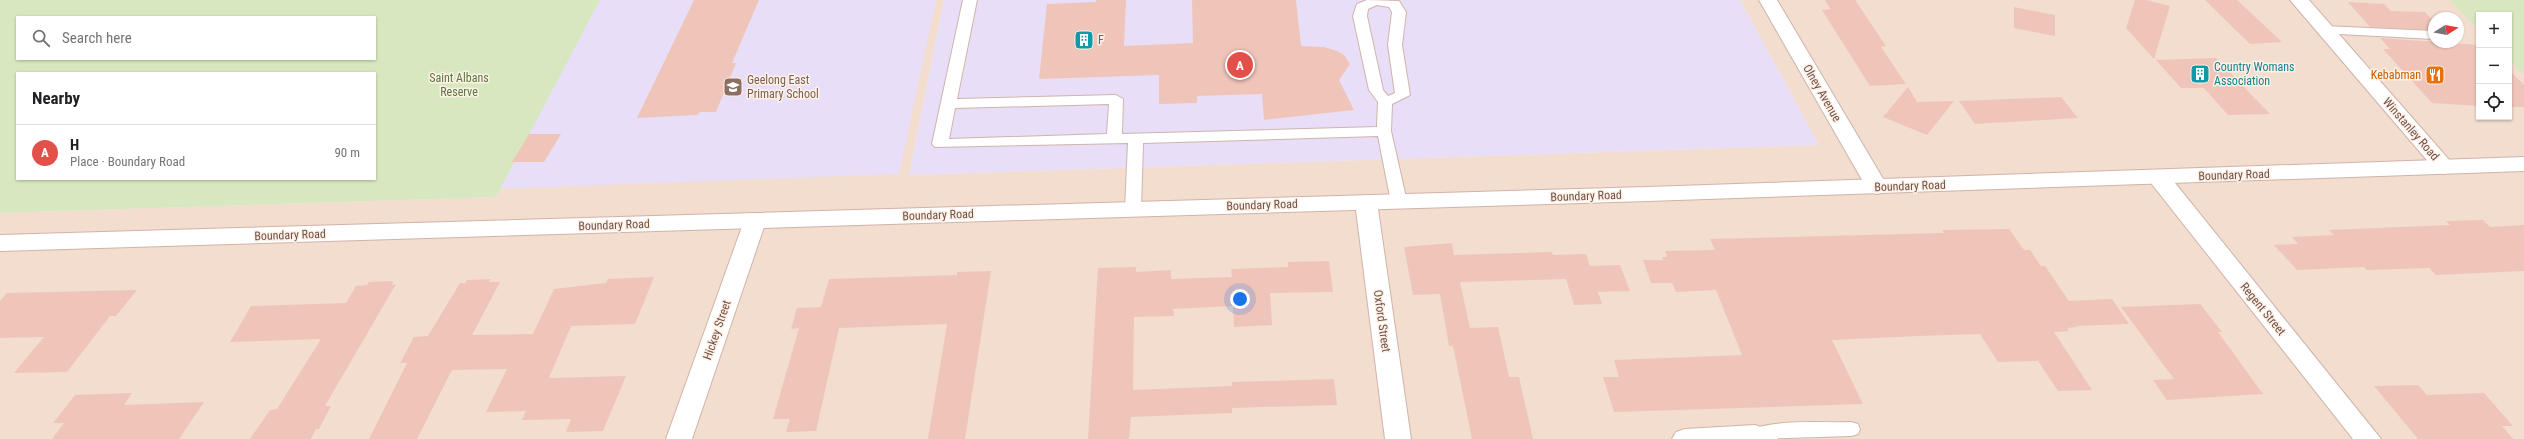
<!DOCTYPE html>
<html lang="en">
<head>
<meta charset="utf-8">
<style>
  :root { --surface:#fff; --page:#f6f6f6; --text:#202124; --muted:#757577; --line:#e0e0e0; --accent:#e25049 }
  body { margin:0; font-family:"Roboto Condensed",sans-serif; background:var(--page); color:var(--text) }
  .controls { position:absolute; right:12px; top:12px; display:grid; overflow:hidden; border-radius:0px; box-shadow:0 1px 3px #0004 }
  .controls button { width:36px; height:36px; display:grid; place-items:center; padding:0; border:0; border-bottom:1px solid var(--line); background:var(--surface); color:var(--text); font:20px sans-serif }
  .compass { position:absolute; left:2428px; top:12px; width:36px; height:36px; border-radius:50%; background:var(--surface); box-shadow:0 1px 3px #0004; rotate:79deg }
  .you { position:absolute; left:1240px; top:299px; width:14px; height:14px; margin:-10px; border:3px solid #fff; border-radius:50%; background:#1a73e8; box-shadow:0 0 0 6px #1a73e833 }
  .badge { display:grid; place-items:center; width:26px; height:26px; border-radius:50%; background:var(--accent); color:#fff; font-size:13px; font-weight:700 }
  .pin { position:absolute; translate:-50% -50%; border:2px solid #fff; box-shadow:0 1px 4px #0006 }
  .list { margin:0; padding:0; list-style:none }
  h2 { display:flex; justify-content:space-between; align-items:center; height:52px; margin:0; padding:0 16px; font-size:17px }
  h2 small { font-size:13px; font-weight:400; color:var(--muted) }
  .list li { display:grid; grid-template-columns:26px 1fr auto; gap:12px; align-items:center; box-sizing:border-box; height:56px; padding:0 16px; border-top:1px solid var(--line) }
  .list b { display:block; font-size:15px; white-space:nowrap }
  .list p { margin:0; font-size:13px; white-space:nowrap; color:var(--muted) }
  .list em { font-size:13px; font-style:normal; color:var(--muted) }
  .icon { flex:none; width:22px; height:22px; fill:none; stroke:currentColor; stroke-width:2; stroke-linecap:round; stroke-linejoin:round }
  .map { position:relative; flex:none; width:2524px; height:439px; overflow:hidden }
  .search { position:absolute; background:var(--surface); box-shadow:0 1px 3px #0004; left:16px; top:16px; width:360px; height:44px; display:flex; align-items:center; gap:10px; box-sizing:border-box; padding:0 14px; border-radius:0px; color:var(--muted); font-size:15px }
  .panel { position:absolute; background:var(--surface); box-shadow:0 1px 3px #0004; left:16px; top:72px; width:360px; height:108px; border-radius:0px }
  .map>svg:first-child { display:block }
</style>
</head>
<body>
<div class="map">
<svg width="2524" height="439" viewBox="0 0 2524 439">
  <rect width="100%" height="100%" fill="#fbece1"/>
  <path fill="#f2ddcf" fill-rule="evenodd" d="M600,0H944L909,175L1819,145L1740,0H2475L2479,15V117H2509V33L2524,47V439H0V213L496,197ZM2434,18H2458V42H2434Z"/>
  <g fill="#e9def7">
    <path d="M596,0H936L899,174L491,189Z"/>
    <path d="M944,0H1740L1819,145L909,175Z"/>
  </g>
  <g fill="#d7e8c0" fill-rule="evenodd">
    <path d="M0,0H600L496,197L0,213ZM17,17H375V59H17ZM17,73H375V179H17Z"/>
    <path d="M2449,0H2524V75L2509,60V15H2479V30Z"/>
  </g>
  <g fill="#f0c5b9">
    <path d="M694,0H759L732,63H736L716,112H700L697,115L637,118Z"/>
    <path d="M1096,0H1126L1124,46L1193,43L1192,0H1296L1301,46L1324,47L1337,51L1344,55L1350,64L1339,80L1354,110L1264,120L1262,94L1197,96V103L1159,104V75L1039,79L1047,4L1096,2Z"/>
    <path d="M1825,0H1855L1886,46L1881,47L1906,84L1870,86L1822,10L1830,9Z"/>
    <path d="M2135,0H2146L2170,6L2154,59L2126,28Z"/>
    <path d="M2205,0H2237L2282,42L2250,44Z"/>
    <path d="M2348,2L2384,4L2391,11L2425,12L2434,22V30L2370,27Z"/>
    <path d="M2014,7L2055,15V36L2014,28Z"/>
    <path d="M2380,38L2479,45V106L2432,103L2383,49H2390Z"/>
    <path d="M2216,58L2270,114L2228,115L2204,88H2181L2156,60Z"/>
    <path d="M2509,70L2524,85V107H2509Z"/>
    <path d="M1908,87L1917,102L1954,101L1927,135L1883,117Z"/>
    <path d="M2061,97L2078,118L1975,124L1959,101Z"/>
    <path d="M529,134H561L544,162H512Z"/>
    <path d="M2483,220L2490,227L2524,225V271L2436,275L2429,268L2367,270L2364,267L2297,270L2274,245L2298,244L2292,237L2334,235L2329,230L2450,225L2446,221Z"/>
    <path d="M2009,229L2024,250H2030L2041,266H2045L2069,301L2112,299L2129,324L2076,326L2077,327L2067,328L2069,331L2054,332L2092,390L2058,391L2038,361L1998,362L1980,334L1918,336L1832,340L1863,404L1614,412L1603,377H1619L1614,360L1742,355L1716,290L1676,292L1672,283H1651L1643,260H1663L1662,257H1667L1665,251L1715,250L1710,239L1944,233L1942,230Z"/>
    <path d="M1452,243L1454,255L1552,252L1553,255L1586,254L1590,266L1620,265L1630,291L1598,292L1602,304L1574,305L1566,279L1460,282L1470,328L1498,327L1509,377H1519L1533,439H1472L1453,346H1449L1440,294L1413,295L1404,247Z"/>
    <path d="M1329,261L1333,292L1270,293L1272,325L1234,327L1233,306L1173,309L1174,316L1134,317L1133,390L1232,386V382L1334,379L1337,405L1232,408V413L1131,417L1129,439H1088L1098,268L1136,267V272L1171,270V279L1232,277L1231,269L1288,267V262Z"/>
    <path d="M991,271L965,439H928L947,324L839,328L816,431L786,432L790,419H773L799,328L791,329L797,308L821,307L829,279L957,275V272Z"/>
    <path d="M654,277L635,324L571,326L549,378L626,376L603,431L566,432L571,419L522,420L526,411L486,412L507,369L452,370L417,439H369L407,363H400L414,337L428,336L460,283H465L467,280L491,279L489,282H500L472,335L533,334L554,289L606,283L608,279Z"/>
    <path d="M393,281L392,285L396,284L325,406H331L319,429H316L311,439H250L270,410L277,409L321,339L230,342L251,306L346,303L356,286L367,285L369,282Z"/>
    <path d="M137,290L116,316H110L67,372L14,373L44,337L0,338V301L7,293Z"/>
    <path d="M2200,304L2222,332H2218L2263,394L2167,400L2153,380L2174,379L2121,307Z"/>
    <path d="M2418,385L2427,395L2484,393L2513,426H2502L2513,439H2418L2374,386Z"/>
    <path d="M132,393L124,405L204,402L179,439H52L64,423H53L75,395Z"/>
  </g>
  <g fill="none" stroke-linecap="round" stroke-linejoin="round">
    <g stroke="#ceb4ab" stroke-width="2">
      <g id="service">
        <path d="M963,0H977L957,99L1116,95L1123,99L1122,134L1377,127L1378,102L1369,90L1353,16L1357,4L1367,0L1399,1L1406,12L1402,45L1410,95L1392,104L1391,131L1407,202L1405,206H1393L1391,202L1378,136L1143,143L1141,209L1139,213H1127L1125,209L1128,143L935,147L932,144ZM1377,5L1389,7L1392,12L1388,45L1395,93L1388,96L1383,90L1367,16L1368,9ZM1109,104L1107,134L949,139L955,108Z"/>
        <path d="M2325,26L2434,31V39L2320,33L2318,30L2320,27Z"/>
        <path d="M1851,422L1858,424L1860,429L1858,434L1851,436L1748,439L1746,435L1748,430C1780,419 1818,423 1851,422Z"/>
      </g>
    </g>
    <g stroke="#ceb4ab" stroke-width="2">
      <g id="minor">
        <path d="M1759,0H1777L1888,187L1885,192L1877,194L1869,192Z"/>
        <path d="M2290,0H2309L2451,162L2455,167L2451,172L2444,174L2437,172Z"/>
        <path d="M2159,171L2167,173L2381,439H2353L2151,183L2148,178L2151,173Z"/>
        <path d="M1366,195L1374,197L1377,202L1411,439H1385L1355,202L1358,197Z"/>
        <path d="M755,214L763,216L766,221L692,439H666L744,221L747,216Z"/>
        <path d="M1755,425L1774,432L1778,439H1672L1676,432L1685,429Z"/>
      </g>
    </g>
    <g stroke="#d1b3a8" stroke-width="2">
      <path id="secondary" d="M2524,157V171L1648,201L0,251V235L1648,187Z"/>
    </g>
    <use href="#service" fill="#fff" fill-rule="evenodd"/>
    <use href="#minor" fill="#fff" fill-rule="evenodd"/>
    <use href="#secondary" fill="#fff" fill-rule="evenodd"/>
  </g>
  <defs>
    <g id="building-square" transform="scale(1)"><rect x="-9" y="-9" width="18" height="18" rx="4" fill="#0f9aa8" stroke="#fef1e6"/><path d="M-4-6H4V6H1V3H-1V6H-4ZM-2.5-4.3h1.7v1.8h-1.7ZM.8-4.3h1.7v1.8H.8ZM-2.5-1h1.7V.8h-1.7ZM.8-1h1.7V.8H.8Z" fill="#fff"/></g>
    <g id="restaurant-square" transform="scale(1)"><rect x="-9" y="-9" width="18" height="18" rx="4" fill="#e8710a" stroke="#fef1e6"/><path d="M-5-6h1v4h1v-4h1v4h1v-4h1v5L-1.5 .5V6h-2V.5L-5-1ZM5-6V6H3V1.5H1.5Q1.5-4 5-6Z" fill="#fff"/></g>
    <g id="school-square" transform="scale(1)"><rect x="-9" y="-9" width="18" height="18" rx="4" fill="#8d6e63" stroke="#fef1e6"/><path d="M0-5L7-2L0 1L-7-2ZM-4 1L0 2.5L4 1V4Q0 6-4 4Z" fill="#fff"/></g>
  </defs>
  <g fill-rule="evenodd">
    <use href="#building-square" x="1084" y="40"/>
    <use href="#building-square" x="2200" y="74"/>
    <use href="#restaurant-square" x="2435" y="75"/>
    <use href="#school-square" x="733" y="87"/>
  </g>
  <g text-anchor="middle" stroke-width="3" stroke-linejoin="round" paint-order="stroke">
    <g font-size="12" fill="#0d838f" stroke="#fef1e6" text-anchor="start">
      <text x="1098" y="44">F</text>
      <text x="2214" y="71">Country Womans<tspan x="2214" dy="14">Association</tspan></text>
    </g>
    <g font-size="12" fill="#c56008" stroke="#fef1e6" text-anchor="end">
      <text x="2421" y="79">Kebabman</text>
    </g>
    <g font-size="12" fill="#5b7742" stroke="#fef1e6">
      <text x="459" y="82">Saint Albans<tspan x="459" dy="14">Reserve</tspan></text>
    </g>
    <g font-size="12" fill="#785e54" stroke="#fef1e6" text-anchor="start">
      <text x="747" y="84">Geelong East<tspan x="747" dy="14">Primary School</tspan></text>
    </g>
    <g font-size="12" fill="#715049" stroke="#fef1e6">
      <text transform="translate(1822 93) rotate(60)" y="4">Olney Avenue</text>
      <text transform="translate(2411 129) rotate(49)" y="4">Winstanley Road</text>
      <text transform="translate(2234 175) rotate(-2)" y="4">Boundary Road</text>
      <text transform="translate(1910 186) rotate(-2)" y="4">Boundary Road</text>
      <text transform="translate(1586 196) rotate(-2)" y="4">Boundary Road</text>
      <text transform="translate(1262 205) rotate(-2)" y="4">Boundary Road</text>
      <text transform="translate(938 215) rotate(-2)" y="4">Boundary Road</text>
      <text transform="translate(614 225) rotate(-2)" y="4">Boundary Road</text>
      <text transform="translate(290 235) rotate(-2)" y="4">Boundary Road</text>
      <text transform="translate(2263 309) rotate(51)" y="4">Regent Street</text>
      <text transform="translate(1382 321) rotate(82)" y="4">Oxford Street</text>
      <text transform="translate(717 330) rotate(-71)" y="4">Hickey Street</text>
    </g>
  </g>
</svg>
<div class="controls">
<button>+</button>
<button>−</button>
<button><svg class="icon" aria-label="locate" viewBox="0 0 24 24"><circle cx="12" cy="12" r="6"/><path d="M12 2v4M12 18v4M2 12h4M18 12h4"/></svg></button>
</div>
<svg class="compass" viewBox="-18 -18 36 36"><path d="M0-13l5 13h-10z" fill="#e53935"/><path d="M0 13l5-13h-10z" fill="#757577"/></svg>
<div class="you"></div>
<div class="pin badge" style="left:1240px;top:65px">A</div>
<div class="search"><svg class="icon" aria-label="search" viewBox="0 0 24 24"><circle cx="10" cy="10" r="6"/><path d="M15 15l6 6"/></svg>Search here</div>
<section class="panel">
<h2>Nearby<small></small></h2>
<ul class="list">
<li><span class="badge">A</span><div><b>H</b><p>Place · Boundary Road</p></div><em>90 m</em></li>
</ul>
</section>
</div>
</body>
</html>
